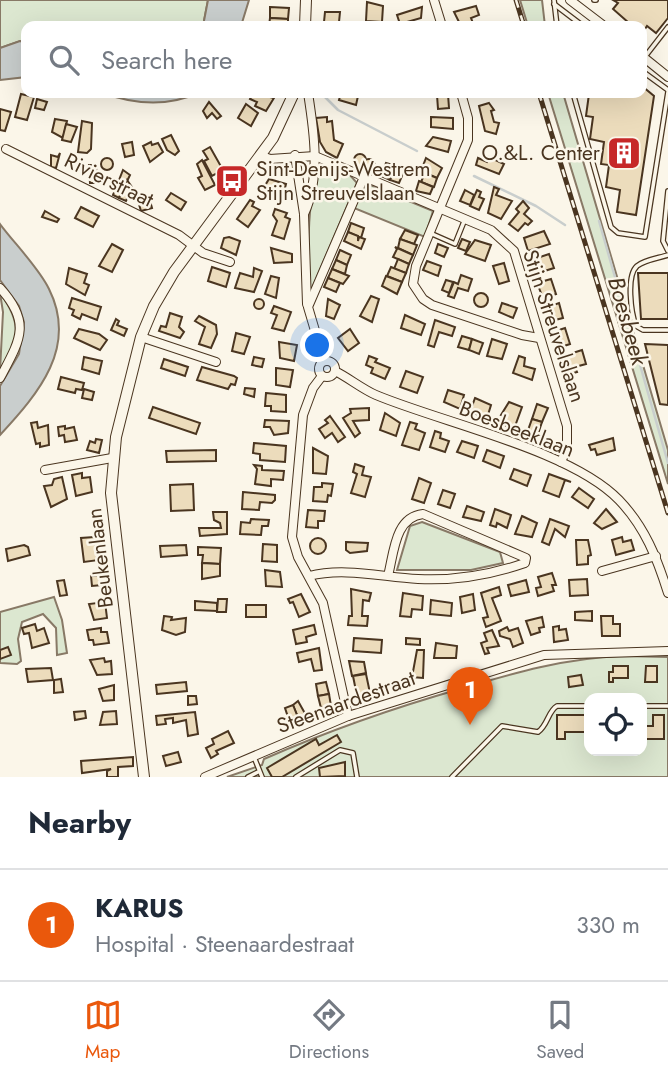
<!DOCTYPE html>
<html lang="en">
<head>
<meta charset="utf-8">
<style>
  :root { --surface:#fff; --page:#f6f6f7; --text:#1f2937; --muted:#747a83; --line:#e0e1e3; --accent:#ea580c }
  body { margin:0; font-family:Jost,sans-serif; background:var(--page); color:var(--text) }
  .controls { position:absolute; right:21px; bottom:21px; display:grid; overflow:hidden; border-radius:14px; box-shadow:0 7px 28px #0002 }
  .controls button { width:63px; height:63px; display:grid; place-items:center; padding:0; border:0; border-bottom:2px solid var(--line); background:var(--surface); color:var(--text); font:35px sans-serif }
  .you { position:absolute; left:318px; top:346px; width:24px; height:24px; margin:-18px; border:5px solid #fff; border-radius:50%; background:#1a73e8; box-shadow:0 0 0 10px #1a73e833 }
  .badge { display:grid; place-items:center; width:46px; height:46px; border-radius:50%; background:var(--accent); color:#fff; font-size:23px; font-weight:700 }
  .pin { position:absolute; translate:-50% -58px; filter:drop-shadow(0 2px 4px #0008) }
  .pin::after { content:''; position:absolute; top:37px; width:24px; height:21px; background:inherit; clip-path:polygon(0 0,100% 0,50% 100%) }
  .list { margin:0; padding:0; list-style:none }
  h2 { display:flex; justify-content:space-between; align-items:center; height:91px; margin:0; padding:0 28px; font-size:30px }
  h2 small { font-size:23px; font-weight:400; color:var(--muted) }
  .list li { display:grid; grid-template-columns:46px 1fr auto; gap:21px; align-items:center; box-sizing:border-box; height:112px; padding:0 28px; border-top:2px solid var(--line) }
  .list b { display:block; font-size:26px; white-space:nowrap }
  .list p { margin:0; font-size:23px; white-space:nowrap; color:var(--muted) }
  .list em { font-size:23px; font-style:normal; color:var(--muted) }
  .icon { flex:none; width:38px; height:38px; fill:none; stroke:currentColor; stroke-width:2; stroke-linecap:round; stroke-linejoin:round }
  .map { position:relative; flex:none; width:668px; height:777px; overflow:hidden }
  .search { position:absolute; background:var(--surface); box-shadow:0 7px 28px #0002; left:21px; right:21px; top:21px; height:77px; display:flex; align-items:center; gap:18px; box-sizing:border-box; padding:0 24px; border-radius:14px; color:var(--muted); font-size:26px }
  .sheet { height:203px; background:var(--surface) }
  nav { display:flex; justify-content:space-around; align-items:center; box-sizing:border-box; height:98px; border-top:2px solid var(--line); background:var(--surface); font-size:19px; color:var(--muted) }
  nav a { display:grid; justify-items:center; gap:4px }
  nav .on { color:var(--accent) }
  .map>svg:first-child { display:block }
</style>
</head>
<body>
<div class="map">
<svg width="668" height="777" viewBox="0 0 668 777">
  <rect width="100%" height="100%" fill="#fbf6e9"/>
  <g fill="#dce7d0" stroke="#887966" stroke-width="2" fill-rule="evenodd">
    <path d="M0,0H208L203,26H26V43L20,41L0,48Z"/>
    <path d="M520,0H542L545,26H528Z"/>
    <path d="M548,93H563L668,450V484Z"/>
    <path d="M324,163L349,174L357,183L311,291C306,272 307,170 324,163Z"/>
    <path d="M368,184L433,211L425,237L354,208L363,188Z"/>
    <path d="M0,293C23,324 19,339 0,371L3,312Z"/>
    <path d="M422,522L500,552L503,563L471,570H397L410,526Z"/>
    <path d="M54,597L62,620L67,653L57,655L56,628L43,614L22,622L18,639L21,661L17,664L0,663V612Z"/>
    <path d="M622,656L668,657V777H227L262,765L264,759C328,731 393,708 460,689C514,673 565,658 622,656ZM589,698H642V751H589Z"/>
  </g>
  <g fill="#c9cecd" stroke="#887966" stroke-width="2">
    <path d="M208,0H249L241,26H203Z"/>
    <path d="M20,41L26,43V77L0,80V48Z"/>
    <path d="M103,93H198C167,107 136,105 103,93Z"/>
    <path d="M0,224C14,243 39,268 49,289C78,347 39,393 0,435V386L19,354L24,322L19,306L0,280Z"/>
  </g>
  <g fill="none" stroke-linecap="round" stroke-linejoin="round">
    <g stroke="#c9cecd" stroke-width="2.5">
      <path d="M321,93L338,110L417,151"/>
      <path d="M474,176L536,206L565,225"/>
      <path d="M599,221L668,463"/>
    </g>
  </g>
  <g fill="#ecdcbc" stroke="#4a3520" stroke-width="2">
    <path d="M613,0H668V18L656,33L647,26L643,32L642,26L629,23L613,9L618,3Z"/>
    <path d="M367,2L383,6L382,22L366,21Z"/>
    <path d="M476,6L479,15L471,18L473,23L461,26L454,12Z"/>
    <path d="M270,7L289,8L288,19L270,18Z"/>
    <path d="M422,7L421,18L400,24L397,15Z"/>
    <path d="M325,12H340L339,22H324Z"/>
    <path d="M270,18L288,19V26H269Z"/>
    <path d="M642,86L654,96L636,215L617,212L620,190L606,187L609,165L601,164L604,142L590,139L593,117L586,116L589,94L582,93H642Z"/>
    <path d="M253,93L274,98L266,111L255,106L257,102L250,99Z"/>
    <path d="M341,93L358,96L356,105L339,100Z"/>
    <path d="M21,94L34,97L27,120L15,117Z"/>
    <path d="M448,94L449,108L438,109L437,95Z"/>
    <path d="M37,99L47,102L44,110L35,108Z"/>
    <path d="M209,102L221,116L217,119L212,113L207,118L203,111Z"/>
    <path d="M489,103L494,110L491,111L494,122L499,123L496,134L485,131L479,106Z"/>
    <path d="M246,104L258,113L251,126L238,118Z"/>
    <path d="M0,109L11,112L5,131L0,130Z"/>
    <path d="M327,117V122L332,121L334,140L343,144L337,158L326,152L320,142L316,118Z"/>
    <path d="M431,117L453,118V129L431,127Z"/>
    <path d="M55,119L67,121L63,138L52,132Z"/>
    <path d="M82,121L92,123L91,149L87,153L78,152Z"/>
    <path d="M66,124L77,127L71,142L62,140Z"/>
    <path d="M171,135L179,151L175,155L167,150L162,139Z"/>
    <path d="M433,137L451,141L448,152L426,146Z"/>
    <path d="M132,142L134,155L125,157L122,144Z"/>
    <path d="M151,142L152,145L158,143L163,152L150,162L143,146Z"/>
    <path d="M210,147L223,170L212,176L204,161L208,159L203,151Z"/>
    <path d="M60,153L56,168L51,167V155L58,157Z"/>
    <circle cx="360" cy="160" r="6"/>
    <path d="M489,157L504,164L499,174L476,165L478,158L487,162Z"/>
    <circle cx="107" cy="164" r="6"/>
    <path d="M426,158L442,168L437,178L421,171Z"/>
    <circle cx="369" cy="165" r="6"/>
    <path d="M202,160L215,185L205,190L198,178L202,176L197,164Z"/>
    <path d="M386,163L396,166L390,180L381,176Z"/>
    <path d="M89,165H96L97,183H90Z"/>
    <path d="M399,167L405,169L399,183L390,180L395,169Z"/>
    <path d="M123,170L130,175L119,198L113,195Z"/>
    <path d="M425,173L437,178L434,187L421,182Z"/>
    <path d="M269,179L286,184L283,196L261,192Z"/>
    <path d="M127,180L132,187L126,201L119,198Z"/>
    <path d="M419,181L433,187L430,194L416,191Z"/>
    <path d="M494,187L499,189L496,195L512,201L501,219L488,213Z"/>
    <path d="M465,190L474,195L470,205L460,201Z"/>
    <path d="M477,190L481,192L479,197L484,199L479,210L470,206Z"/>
    <path d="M171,193L186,202L181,210L166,200Z"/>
    <path d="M149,197L152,208L141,211L138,201Z"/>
    <path d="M250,200L254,202L252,206L260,210L248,227L237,219Z"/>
    <path d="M523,201L529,208L524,214L532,221L528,225L525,223L518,231L509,224L519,212L516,209Z"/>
    <path d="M81,207L99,216L93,227L75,218Z"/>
    <path d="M275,209L287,213L285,217L290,219L284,239L272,235L277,221L273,215Z"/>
    <path d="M45,211L59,219L57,222L42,217Z"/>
    <path d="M351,223L364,228L361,238L348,232Z"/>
    <path d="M405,230L418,235L414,244L400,239Z"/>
    <path d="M544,231L550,244L528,251L524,238Z"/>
    <path d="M348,232L358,236V241L359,237L365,239L361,249L344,241Z"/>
    <path d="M229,237L240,241L236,255L221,248L224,238Z"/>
    <path d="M400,239L417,245L413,255L398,248Z"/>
    <path d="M462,239L470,242L466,251L458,248Z"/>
    <path d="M475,240L491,245L485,261L465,254Z"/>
    <path d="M112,244L123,250L112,272L99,266Z"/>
    <path d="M438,244L448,248L444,257L435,253Z"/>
    <path d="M395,247L413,255L409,264L393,257L397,249Z"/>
    <path d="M271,248L292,254V262L274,263Z"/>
    <path d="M340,250L351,255L347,265L336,260Z"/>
    <path d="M549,254L554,268L535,274L531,260Z"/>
    <path d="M398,259L409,264L406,273L394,269Z"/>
    <path d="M336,260L347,265L345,274L332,269Z"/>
    <path d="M427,261L441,266L438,276L423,270Z"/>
    <path d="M504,263L509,281L499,284L493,266Z"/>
    <path d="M212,267L230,273L226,287L208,281Z"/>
    <path d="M391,267L406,273L402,282L387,276Z"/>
    <path d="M69,268L87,274L84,283L89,285L85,295L66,284Z"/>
    <path d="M254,268L262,271L254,292L235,288L240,273L253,277Z"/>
    <path d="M332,269L349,276L343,284L328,278Z"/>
    <path d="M638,273H668V319H641Z"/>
    <path d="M461,275L472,279L468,291L458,288L454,298L448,296L454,282L458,284Z"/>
    <path d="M271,276L279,278L276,298L265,294Z"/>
    <path d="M386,276L402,282L397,294L382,286Z"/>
    <path d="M328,278L340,283L336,292L324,287Z"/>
    <path d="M551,279L556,294L543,298L537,283Z"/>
    <path d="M446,280L453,282L449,293L442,290Z"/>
    <circle cx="481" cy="300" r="7"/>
    <path d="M371,296L379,299L372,322L360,316Z"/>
    <path d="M72,298L101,307L97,320L82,314L80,319L72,315L74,310L69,308Z"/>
    <circle cx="259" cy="304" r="5"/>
    <path d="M328,299L340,305L334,319L326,316Z"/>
    <path d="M502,303L517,308L513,318L499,312Z"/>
    <path d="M559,303L563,318L551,321L545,308Z"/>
    <path d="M274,306L291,312L284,331L272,328L277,315L271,313Z"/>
    <path d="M170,313L182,317L179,327L184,332L180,338L159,331L161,326L166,327Z"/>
    <path d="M405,315L425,324L421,335L401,328Z"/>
    <path d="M199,316L216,325L217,334L211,348L199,344L205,327L195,321Z"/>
    <path d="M116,319L119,321L117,325L127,329L124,336L111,330Z"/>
    <path d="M435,320L455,327L452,336L439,332L434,347L428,345Z"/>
    <path d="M565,328L570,344L558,348L553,332Z"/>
    <path d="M79,329L99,334L107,340L100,350L74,338Z"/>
    <path d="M350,329L359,343L348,351L338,338Z"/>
    <path d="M236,333L250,337L244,354L232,351Z"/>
    <path d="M462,336L472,339L469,350L458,347Z"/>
    <path d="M472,339L483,343L479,354L469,350Z"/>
    <path d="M492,339L507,344L502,359L487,356Z"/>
    <path d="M279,342L297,345L294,361L280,358Z"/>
    <path d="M645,344L668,345V405L660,404Z"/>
    <path d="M582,350L586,364L575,367L577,372L565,375L560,357Z"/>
    <path d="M369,356L377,359L375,362L390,368L385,379L371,373L373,368L366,365Z"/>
    <path d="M519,356L525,358L524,366L535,369L532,380L513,373Z"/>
    <path d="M84,357L102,361L99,374L82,369Z"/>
    <path d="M254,357L264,359L262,367L252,365Z"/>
    <path d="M164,359L188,367L185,376L161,368Z"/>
    <path d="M202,367L234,376L237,378L235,385L231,384L228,389L197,380Z"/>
    <path d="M276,368L293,370L290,387L276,385Z"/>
    <path d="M406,371L423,377L417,393L400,387Z"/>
    <path d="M61,377L84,383L82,390L76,389L75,393L58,389Z"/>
    <path d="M245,388L255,389L254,397L244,394Z"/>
    <path d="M84,389L94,392L92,400L82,398Z"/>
    <path d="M448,390L464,395L460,409L444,402Z"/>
    <path d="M266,393L286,395V412L271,411V406H265Z"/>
    <path d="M475,398L491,405L487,418L470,412Z"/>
    <path d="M509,402L522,407L514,429L502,424L504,416L501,415Z"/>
    <path d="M537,404L548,408L542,422L532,419Z"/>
    <path d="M153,407L200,423L196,434L149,418Z"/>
    <path d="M369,408V420L353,421L360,433L355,437L343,418L351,413L350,409Z"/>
    <path d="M385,413L400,423L396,436L380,430Z"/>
    <path d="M330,416L345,437L338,442L332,433L325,438L319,429L328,423L325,420Z"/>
    <path d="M532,419L542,422L537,437L527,433Z"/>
    <path d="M265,420L289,421L288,433L274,435L270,427H264Z"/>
    <path d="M37,422L38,428L48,425L49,445L40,447V443L36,444L31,423Z"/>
    <path d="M410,422L417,424L415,429L425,433L419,450L402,445Z"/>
    <path d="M65,426V429L74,427L77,440L65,442L64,435L59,436L58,427Z"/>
    <path d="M435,431L441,433L440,438L449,441L445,452L430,447Z"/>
    <path d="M613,438L615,450L597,455L595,449L591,450L589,445Z"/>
    <path d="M96,439L102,440L99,453L87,450L90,441L95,443Z"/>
    <path d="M462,441L478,446L474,458L457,452Z"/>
    <path d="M254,443L286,446L285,462L260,460V454L253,453Z"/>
    <path d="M313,448L328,456L326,474L313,473Z"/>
    <path d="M216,450V461L167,462L166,451Z"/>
    <path d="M487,450L504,456L500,468L483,461Z"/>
    <path d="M355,464L364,467L362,475L371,477L365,497L351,493L357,474L353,472Z"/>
    <path d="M254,465L262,466V470L284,471L283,480L271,479V486L255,484L257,469Z"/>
    <path d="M514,469L531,475L527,486L510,479Z"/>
    <path d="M82,473V478L90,477L92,492L76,496L72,475Z"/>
    <path d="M549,474L571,482L565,480L559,497L543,491Z"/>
    <path d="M62,477L67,499L51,507L44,486L52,485L54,479Z"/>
    <path d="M419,478L431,483L424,503L412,499Z"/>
    <path d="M322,483L333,484L331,496L328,495L327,502L313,501L314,487H322Z"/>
    <path d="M193,484L194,510L171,511L170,485Z"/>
    <path d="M579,488L594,499L588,508L572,497Z"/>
    <path d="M443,490L455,494L450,508L438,504Z"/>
    <path d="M243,492L275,495V500L272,503L260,502L259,510L242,509Z"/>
    <path d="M467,506L484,512L481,521L463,517Z"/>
    <path d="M495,509L511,515L507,528L497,523L496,527L490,525Z"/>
    <path d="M606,509L617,522L602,529L594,523Z"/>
    <path d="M308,510L325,511L324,521H318V528L306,527Z"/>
    <path d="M213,512H227V534L200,536L199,528H221L220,523L214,520Z"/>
    <path d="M522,516L537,523L532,537L515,534Z"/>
    <path d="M251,519L269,520L268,526H262L261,535L240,534L241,522L250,523Z"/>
    <path d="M550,519L569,526L565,537L555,529L549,545L542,542Z"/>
    <path d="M94,537L99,560L84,562L81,538Z"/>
    <path d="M622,537L623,542L631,540L634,550L616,555L612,540Z"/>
    <circle cx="318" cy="546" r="8"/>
    <path d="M576,540H588L591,555L588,556V564L577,565Z"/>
    <path d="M346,542L368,543L367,551L350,553L346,550Z"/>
    <path d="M263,544L277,545V562L262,561Z"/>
    <path d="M24,545L28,547L30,555L8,561L6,549Z"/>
    <path d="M186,545L187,555L161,557L160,546Z"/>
    <path d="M198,547L221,548L220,564L202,563L203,555H198Z"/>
    <path d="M202,563L220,564V576L202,579Z"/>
    <path d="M265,570L280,572L282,587L266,586Z"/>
    <path d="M552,573L556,585H552L554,591L538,596L536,588L541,587L538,577Z"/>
    <path d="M101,575L102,585L92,586L91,576Z"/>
    <path d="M587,579L588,595L570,596L569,580Z"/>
    <path d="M64,580L67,595L60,596L57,581Z"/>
    <path d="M526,580L529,592L511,596L508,585Z"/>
    <path d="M499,587L501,595L492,598L501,621L486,627L483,618L488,617L481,593Z"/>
    <path d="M351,589L371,593L369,601L363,600L362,616H368L367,626L348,625L349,616H352Z"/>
    <path d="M403,593L423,596L422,610L412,609L411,617L400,616Z"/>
    <path d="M301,594L310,612L299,617L293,602L290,603L288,599Z"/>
    <path d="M473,594L475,610L462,613L460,597Z"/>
    <path d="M218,599H227L226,612H217Z"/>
    <path d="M431,600L452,603L451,616L430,614Z"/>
    <path d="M195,601L217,603V611L195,610Z"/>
    <path d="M105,602L107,618L94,620L89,604Z"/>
    <rect x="246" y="605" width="20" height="12"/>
    <path d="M592,611V621L575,620V612Z"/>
    <path d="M164,616L172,617L171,620L186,618L185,632L176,635L162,630Z"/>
    <path d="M601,616H613V624H620V636H602Z"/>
    <path d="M542,617L544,627L539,628L540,632L531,635L526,621Z"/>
    <path d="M35,624L37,631L44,628L49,643L32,648L29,633L24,634L22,628Z"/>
    <path d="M314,625L316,634L306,637L307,642L296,644L293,630Z"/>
    <path d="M559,626V630L566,629L568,640L554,642L553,627Z"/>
    <path d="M507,627L509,631L518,628L523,643L513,647L510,639L500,636L499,631Z"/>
    <path d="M101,628V632H107L109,643L94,645L93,640H89L87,630Z"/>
    <path d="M492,630L499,646L487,648L489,653L485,654L481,643L487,641L484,633Z"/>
    <path d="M354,638L382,640L381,653L353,651Z"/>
    <path d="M406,638L420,639V645L406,644Z"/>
    <path d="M436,643L457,646L456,658H434Z"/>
    <path d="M8,647L11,655L0,659V650Z"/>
    <path d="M319,648L322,670L314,671L311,659L299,662L297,653Z"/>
    <path d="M417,650H424L423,678L412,677Z"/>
    <path d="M104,658L105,662L111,661L112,674L97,675L90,660Z"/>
    <path d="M349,661L364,662L366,673L352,676Z"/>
    <path d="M613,666H628V678H613V682H609V672H613Z"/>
    <path d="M646,666H657V682H645Z"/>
    <path d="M51,668L53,680L28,682L26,669Z"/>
    <path d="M366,674L370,693L357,696L353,676Z"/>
    <path d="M581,675L583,685L569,687L568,677Z"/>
    <path d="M61,679L63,692L54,693V680Z"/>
    <path d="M186,682L187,691L157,694L156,685Z"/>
    <path d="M326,682L329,694L318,696L316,684Z"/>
    <path d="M114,685V700L103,701L99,689Z"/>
    <path d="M329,694L331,706L321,708L318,696Z"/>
    <path d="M188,696H196L197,704L188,705Z"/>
    <path d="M298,701L307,717L299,720L293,705Z"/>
    <path d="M293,705L299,720L290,723L285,708Z"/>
    <path d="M85,711L86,718L75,720L74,712Z"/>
    <path d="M116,711L117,724L100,725L103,712Z"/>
    <path d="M195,712L198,734L188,736L186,720L173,723V718L165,719L166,724L157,725L156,716Z"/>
    <path d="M557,715H589V739L588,732H565V739H557Z"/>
    <path d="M642,715H646V726H653V715H664V739H642Z"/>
    <path d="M228,731L234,743L216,751L218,754L211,758L206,748L214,744L212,739Z"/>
    <path d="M337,735L341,742L282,777H272L267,768L316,739L319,745Z"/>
    <path d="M178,752L181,762L166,766L163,756Z"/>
    <path d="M133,757V766L118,767V777H107V771L111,769L82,773L81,761Z"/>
    <path d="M345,762V776L320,777L319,768Z"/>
  </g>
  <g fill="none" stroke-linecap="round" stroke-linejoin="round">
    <g stroke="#4a3520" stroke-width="6">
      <g id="service">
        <path d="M554,0L557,26"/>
        <path d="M594,0H596"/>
        <path d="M554,4L583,26"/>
        <path d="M644,58L668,27"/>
        <path d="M642,71L668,90"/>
        <path d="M573,93L611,227L618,233L645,237L668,92"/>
        <path d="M668,191L663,241L668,251"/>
        <path d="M430,233L455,244L465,219"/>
        <path d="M668,255C659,258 644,260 637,266C626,276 631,313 636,326L643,330H668"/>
        <path d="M642,706H668"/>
        <path d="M254,757L262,777"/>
        <path d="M248,777L258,772"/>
        <path d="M296,777L340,750L353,753L357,777"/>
        <path d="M452,777L502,726L538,732C548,725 548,711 557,706H589"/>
      </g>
    </g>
    <g stroke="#4a3520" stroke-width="10">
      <g id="minor">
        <path d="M434,0L442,26"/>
        <path d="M570,0L604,26"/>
        <path d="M642,56L668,77"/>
        <path d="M461,93L468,118V140L416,266L413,284L423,299L432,305L522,335L539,338"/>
        <path d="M6,149L179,235L203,253L230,262"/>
        <path d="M295,155L304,214L307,304"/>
        <path d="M262,156L270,159L315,156L491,230L514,251L567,426V448L561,462"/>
        <path d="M304,214C321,178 314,131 308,93"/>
        <path d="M0,288C32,323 20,340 0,378"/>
        <path d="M141,337L216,362"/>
        <circle cx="327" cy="369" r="8"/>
        <path d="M324,361L308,307L364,177"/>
        <path d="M335,371C349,378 362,389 376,395C443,423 571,450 619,500C645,527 657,558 668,593"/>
        <path d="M322,376L313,388L303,415L292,537L298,557L323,603L348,716"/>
        <path d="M45,470L112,458"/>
        <path d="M602,571L656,556"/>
        <path d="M309,576C344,567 382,577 418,579C456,581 490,575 525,563L526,558L423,514C395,517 394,552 388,576"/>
        <path d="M205,777L348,716L544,655L668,651"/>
      </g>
    </g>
    <g stroke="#4a3520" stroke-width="12">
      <g id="tertiary">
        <path d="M305,26L306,0"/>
        <path d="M144,777L111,493L116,437L141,337L154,306L174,272L273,138L294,93"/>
      </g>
    </g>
    <use href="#service" stroke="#fbf6e9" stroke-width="3.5"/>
    <use href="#minor" stroke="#fbf6e9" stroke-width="8"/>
    <use href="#tertiary" stroke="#fbf6e9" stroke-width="10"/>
    <g stroke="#4a3520" stroke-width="5">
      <g id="rail">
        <path d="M516,0L524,26"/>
        <path d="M539,93L668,513"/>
      </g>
    </g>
    <use href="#rail" stroke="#fbf6e9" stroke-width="2.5" stroke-dasharray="8" stroke-linecap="butt"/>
  </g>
  <defs>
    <g id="building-square" transform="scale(1.75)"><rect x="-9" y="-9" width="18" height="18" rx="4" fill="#c62828" stroke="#fbf6e9"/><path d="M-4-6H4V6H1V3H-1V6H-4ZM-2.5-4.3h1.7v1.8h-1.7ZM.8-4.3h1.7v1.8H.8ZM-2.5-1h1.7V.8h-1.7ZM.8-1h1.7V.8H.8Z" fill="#fff"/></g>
    <g id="bus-square" transform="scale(1.75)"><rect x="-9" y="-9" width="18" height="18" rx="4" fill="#c62828" stroke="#fbf6e9"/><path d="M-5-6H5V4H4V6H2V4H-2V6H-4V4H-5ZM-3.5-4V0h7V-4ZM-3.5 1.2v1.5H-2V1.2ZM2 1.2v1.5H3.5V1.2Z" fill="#fff"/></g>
  </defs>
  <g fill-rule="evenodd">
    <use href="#building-square" x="624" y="153"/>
    <use href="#bus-square" x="232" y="181"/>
  </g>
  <g text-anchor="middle" stroke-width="5" stroke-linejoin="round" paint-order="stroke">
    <g font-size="21" fill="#4a3520" stroke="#fbf6e9" text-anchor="end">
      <text x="600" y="160">O.&amp;L. Center</text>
      <text x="256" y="176" text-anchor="start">Sint-Denijs-Westrem<tspan x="256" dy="24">Stijn Streuvelslaan</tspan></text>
    </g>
    <g font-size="21" fill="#4a3520" stroke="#fbf6e9">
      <text transform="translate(109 180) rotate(26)" y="7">Rivierstraat</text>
      <text transform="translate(554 326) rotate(72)" y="7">Stijn Streuvelslaan</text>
      <text transform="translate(517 429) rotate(21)" y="7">Boesbeeklaan</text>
      <text transform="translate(100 558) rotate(-97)" y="7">Beukenlaan</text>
      <text transform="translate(346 702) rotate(-20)" y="7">Steenaardestraat</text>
    </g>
    <g font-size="23" font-style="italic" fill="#4a3520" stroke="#fbf6e9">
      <text transform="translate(628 321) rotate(74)" y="8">Boesbeek</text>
    </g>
  </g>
</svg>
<div class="controls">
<button><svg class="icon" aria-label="locate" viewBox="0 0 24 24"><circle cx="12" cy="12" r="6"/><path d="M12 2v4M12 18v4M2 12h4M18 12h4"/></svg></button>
</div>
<div class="you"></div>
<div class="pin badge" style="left:470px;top:725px">1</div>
<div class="search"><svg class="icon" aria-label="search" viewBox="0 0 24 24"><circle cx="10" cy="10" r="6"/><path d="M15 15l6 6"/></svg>Search here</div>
</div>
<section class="sheet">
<h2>Nearby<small></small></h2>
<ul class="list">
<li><span class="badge">1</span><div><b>KARUS</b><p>Hospital · Steenaardestraat</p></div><em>330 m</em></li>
</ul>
</section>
<nav>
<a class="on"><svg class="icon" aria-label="map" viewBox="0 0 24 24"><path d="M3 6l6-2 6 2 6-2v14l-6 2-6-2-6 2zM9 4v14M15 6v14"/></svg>Map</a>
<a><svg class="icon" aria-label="directions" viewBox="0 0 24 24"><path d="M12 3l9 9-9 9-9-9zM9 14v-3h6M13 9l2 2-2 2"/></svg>Directions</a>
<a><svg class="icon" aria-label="saved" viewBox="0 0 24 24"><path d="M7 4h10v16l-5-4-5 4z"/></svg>Saved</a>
</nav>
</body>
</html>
